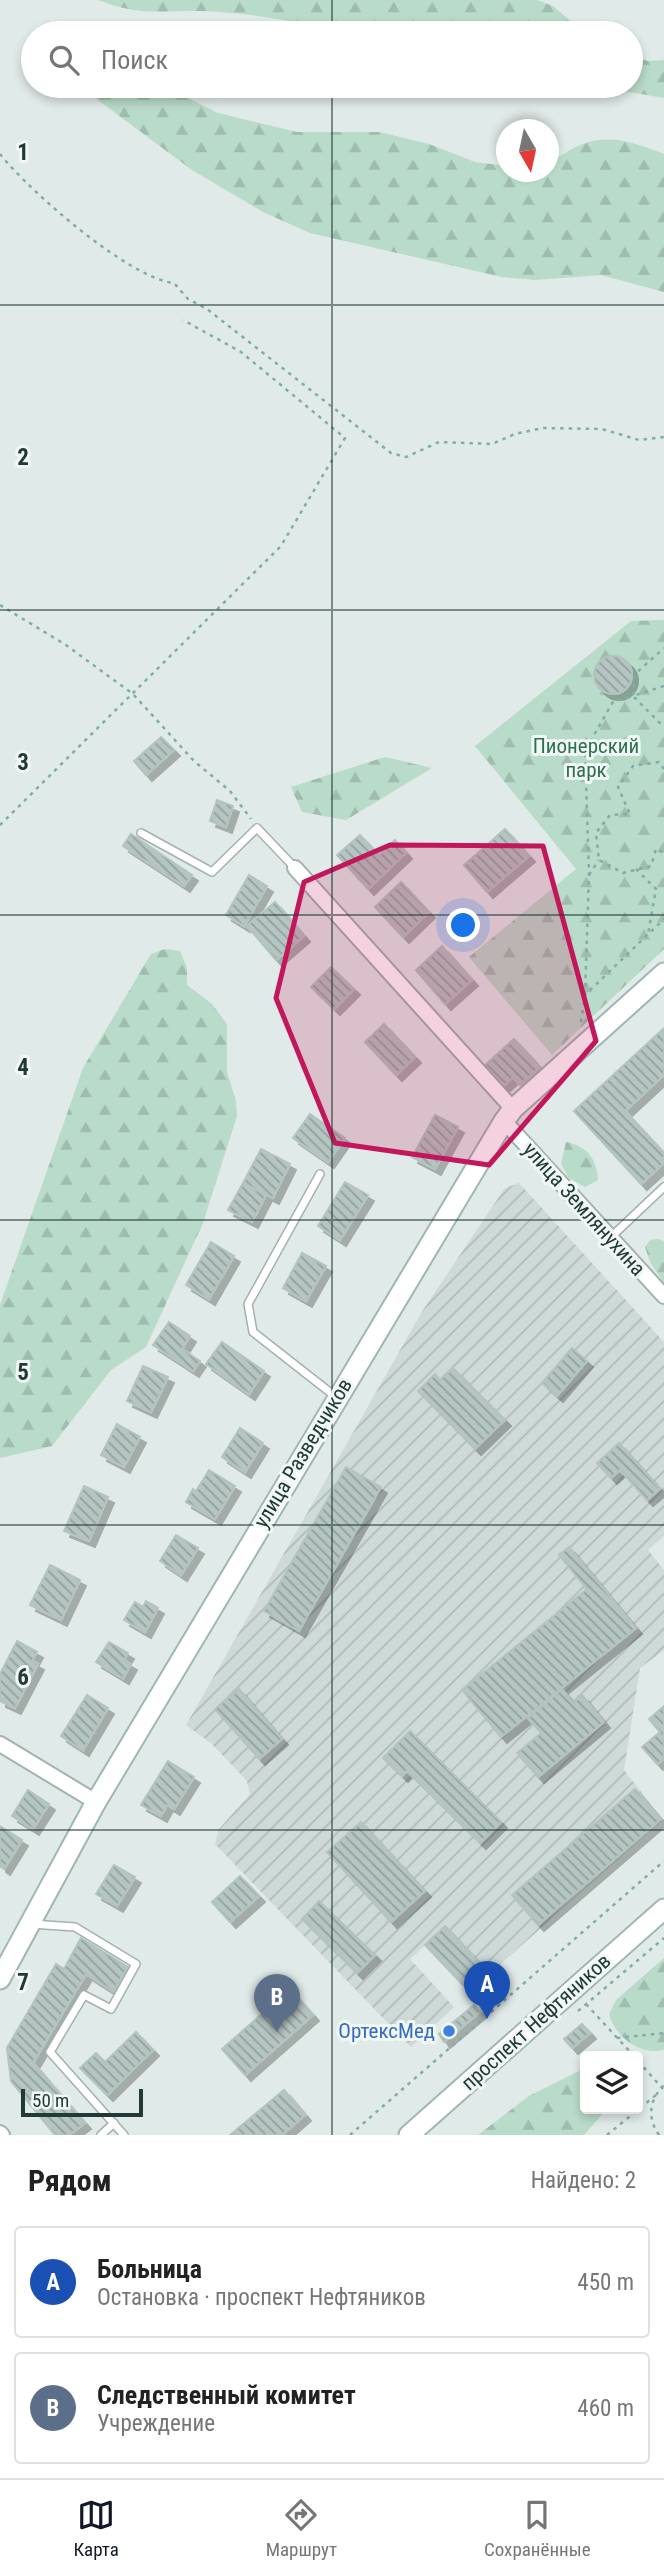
<!DOCTYPE html>
<html lang="ru">
<head>
<meta charset="utf-8">
<style>
  :root { --surface:#fff; --page:#f2f2f2; --text:#222; --muted:#767676; --line:#e0e0e0; --accent:#111827 }
  body { margin:0; font-family:"Roboto Condensed",sans-serif; background:var(--page); color:var(--text) }
  .controls { position:absolute; right:21px; bottom:21px; display:grid; overflow:hidden; border-radius:7px; box-shadow:0 4px 10px #0003 }
  .controls button { width:63px; height:63px; display:grid; place-items:center; padding:0; border:0; border-bottom:2px solid var(--line); background:var(--surface); color:var(--text); font:35px sans-serif }
  .compass { position:absolute; left:496px; top:119px; width:63px; height:63px; border-radius:50%; background:var(--surface); box-shadow:0 4px 10px #0003; rotate:171deg }
  .scale { position:absolute; left:21px; bottom:18px; width:122px; box-sizing:border-box; padding-left:7px; border:4px solid #213a38; border-top:0; font-size:19px; line-height:24px; white-space:nowrap; color:#213a38; -webkit-text-stroke:5px #f0f7f5; paint-order:stroke }
  .you { position:absolute; left:464px; top:926px; width:24px; height:24px; margin:-18px; border:5px solid #fff; border-radius:50%; background:#1a73e8; box-shadow:0 0 0 10px #1a73e833 }
  .badge { display:grid; place-items:center; width:46px; height:46px; border-radius:50%; background:var(--accent); color:#fff; font-size:23px; font-weight:700 }
  .pin { position:absolute; translate:-50% -58px; filter:drop-shadow(0 2px 4px #0008) }
  .pin::after { content:''; position:absolute; top:37px; width:24px; height:21px; background:inherit; clip-path:polygon(0 0,100% 0,50% 100%) }
  .list { margin:0; padding:0; list-style:none }
  h2 { display:flex; justify-content:space-between; align-items:center; height:91px; margin:0; padding:0 28px; font-size:30px }
  h2 small { font-size:23px; font-weight:400; color:var(--muted) }
  .list li { display:grid; grid-template-columns:46px 1fr auto; gap:21px; align-items:center; box-sizing:border-box; height:112px; margin:0 14px 14px; padding:0 14px; border:2px solid var(--line); border-radius:7px }
  .list b { display:block; font-size:26px; white-space:nowrap }
  .list p { margin:0; font-size:23px; white-space:nowrap; color:var(--muted) }
  .list em { font-size:23px; font-style:normal; color:var(--muted) }
  .icon { flex:none; width:38px; height:38px; fill:none; stroke:currentColor; stroke-width:2; stroke-linecap:round; stroke-linejoin:round }
  .map { position:relative; flex:none; width:664px; height:2135px; overflow:hidden }
  .search { position:absolute; background:var(--surface); box-shadow:0 4px 10px #0003; left:21px; right:21px; top:21px; height:77px; display:flex; align-items:center; gap:18px; box-sizing:border-box; padding:0 24px; border-radius:38px; color:var(--muted); font-size:26px }
  .sheet { height:343px; background:var(--surface) }
  nav { display:flex; justify-content:space-around; align-items:center; box-sizing:border-box; height:98px; border-top:2px solid var(--line); background:var(--surface); font-size:19px; color:var(--muted) }
  nav a { display:grid; justify-items:center; gap:4px }
  nav .on { color:var(--accent) }
  .map>svg:first-child { display:block }
</style>
</head>
<body>
<div class="map">
<svg width="664" height="2135" viewBox="0 0 664 2135">
  <defs>
    <pattern id="industrial-furrows" width="10" height="10" patternUnits="userSpaceOnUse" patternTransform="scale(1.75)"><rect width="10" height="10" fill="#cedad7"/><path d="M-1 1l2-2M0 10L10 0M9 11l2-2" fill="none" stroke="#b1bcb9"/></pattern>
    <pattern id="forest-firs" width="22" height="20" patternUnits="userSpaceOnUse" patternTransform="scale(1.75)"><rect width="22" height="20" fill="#b9dbc9"/><path d="M5 1l3.5 6h-7zM16 11l3.5 6h-7z" fill="#9fbdad"/></pattern>
    <pattern id="building-back-hatch" width="6" height="6" patternUnits="userSpaceOnUse" patternTransform="scale(1.75)"><rect width="6" height="6" fill="#b5c5c1"/><path d="M-1 5l2 2M0 0l6 6M5-1l2 2" fill="none" stroke="#93a19e"/></pattern>
    <filter id="shadow"><feDropShadow dx="6" dy="6" stdDeviation="0" flood-color="#0004"/></filter>
  </defs>
  <rect width="100%" height="100%" fill="#e0eae8"/>
  <path fill="url(#industrial-furrows)" d="M519,1183L664,1342V1536L648,1550L664,1570V1650L640,1668L624,1770L663,1820L487,1976L443,1929L410,1959L454,2007L411,2047L215,1844L219,1829L250,1794L247,1781L212,1744L186,1725L423,1310L505,1188Z"/>
  <g fill="url(#forest-firs)">
    <path d="M98,0H537L553,6L585,33H336C295,20 247,13 204,11C160,10 142,17 98,0Z"/>
    <path d="M631,56L648,61L664,60V98L600,87L552,96L473,86H631Z"/>
    <path d="M79,86H164L218,113L297,132H379L429,144L475,162L506,166V172H548L549,161C561,157 571,148 583,144C611,133 638,144 664,154V292L601,275L535,280L502,277L310,233L263,212L192,170Z"/>
    <path d="M664,620V949L552,1055L469,957L576,869L475,746L631,621Z"/>
    <path d="M385,757L432,768L346,820L302,812L291,787Z"/>
    <path d="M165,949L180,951L187,968V985L212,1004L227,1024V1072L236,1101L237,1116L203,1223L146,1347L111,1370L52,1446L0,1458V1305L83,1068L151,954Z"/>
    <path d="M566,1142C587,1146 596,1158 598,1180L585,1187L569,1178L561,1164Z"/>
    <path d="M658,1239L664,1241V1283L650,1262L645,1247L650,1240Z"/>
    <path d="M664,1958V2050C640,2056 615,2037 609,2014L616,2000Z"/>
    <path d="M585,2068V2109H607L584,2135H478L529,2096Z"/>
  </g>
  <g fill="url(#building-back-hatch)" stroke="#b3c4c0" stroke-width="2" filter="url(#shadow)">
    <circle cx="613" cy="675" r="19"/>
    <path d="M161,737L174,750L146,775L134,761Z"/>
    <path d="M217,800L233,806L226,827L210,821Z"/>
    <path d="M505,829L529,856L487,892L464,865Z"/>
    <path d="M131,834L192,875L184,886L123,846Z"/>
    <path d="M360,835L379,855L395,840L406,853L368,889L337,855Z"/>
    <path d="M249,875L267,886L244,926L226,915Z"/>
    <path d="M401,882L429,912L403,937L375,907Z"/>
    <path d="M275,902L304,936L276,960L247,926Z"/>
    <path d="M442,946L472,980L445,1004L416,970Z"/>
    <path d="M331,967L354,989L334,1009L311,987Z"/>
    <path d="M384,1024L415,1057L396,1075L365,1042Z"/>
    <path d="M664,1028V1075L625,1111L664,1153V1163L641,1184L574,1111Z"/>
    <path d="M514,1039L540,1067L520,1085L513,1077L503,1086L484,1066Z"/>
    <path d="M310,1114L345,1138L328,1162L293,1138Z"/>
    <path d="M435,1115L458,1127L435,1169L412,1157Z"/>
    <path d="M261,1149L290,1164L273,1198L243,1183Z"/>
    <path d="M345,1182L368,1195L340,1240L318,1226Z"/>
    <path d="M243,1183L266,1195L252,1222L228,1210Z"/>
    <path d="M211,1242L234,1256L209,1299L186,1285Z"/>
    <path d="M302,1253L326,1266L306,1301L283,1288Z"/>
    <path d="M169,1322L190,1336L182,1349L200,1361L193,1371L153,1345Z"/>
    <path d="M222,1342L264,1371L249,1394L206,1364Z"/>
    <path d="M572,1348L587,1361L557,1396L542,1383Z"/>
    <path d="M143,1366L168,1377L151,1412L127,1401Z"/>
    <path d="M453,1368L505,1420L475,1449L418,1391L435,1374L440,1380Z"/>
    <path d="M117,1424L140,1437L124,1467L101,1455Z"/>
    <path d="M240,1428L263,1443L245,1472L222,1457Z"/>
    <path d="M619,1443L660,1489L647,1500L620,1470L611,1478L597,1463Z"/>
    <path d="M346,1467L381,1487L299,1631L264,1611Z"/>
    <path d="M209,1470L235,1486L215,1519L186,1502L193,1489L196,1491Z"/>
    <path d="M84,1486L108,1497L89,1541L64,1531Z"/>
    <path d="M176,1535L198,1548L181,1575L160,1561Z"/>
    <path d="M569,1547L636,1628L501,1737L462,1690L587,1589L559,1555Z"/>
    <path d="M50,1565L80,1580L61,1620L30,1605Z"/>
    <path d="M146,1601L158,1608L145,1632L124,1620L135,1602L143,1607Z"/>
    <path d="M17,1641L37,1652L32,1661L38,1664L15,1708L0,1701V1674Z"/>
    <path d="M109,1642L128,1653L124,1660L131,1664L123,1678L96,1662Z"/>
    <path d="M239,1689L282,1739L259,1759L215,1709Z"/>
    <path d="M562,1689L573,1703L582,1695L604,1722L538,1777L517,1753L541,1733L528,1718Z"/>
    <path d="M87,1695L108,1708L83,1750L61,1736Z"/>
    <path d="M664,1706V1759L657,1764L642,1747L660,1732L649,1719Z"/>
    <path d="M410,1731L501,1822L480,1843L407,1771L402,1776L383,1758Z"/>
    <path d="M168,1761L194,1777L174,1809L167,1805L161,1816L141,1805Z"/>
    <path d="M635,1789L661,1819L538,1925L512,1895Z"/>
    <path d="M28,1790L49,1804L33,1829L12,1816Z"/>
    <path d="M361,1822L425,1891L391,1922L327,1852Z"/>
    <path d="M0,1826L22,1840L4,1869L0,1866Z"/>
    <path d="M114,1865L135,1877L117,1906L96,1894Z"/>
    <path d="M240,1876L259,1896L230,1922L212,1902Z"/>
    <path d="M319,1901L375,1955L357,1973L302,1919Z"/>
    <path d="M445,1926L485,1968L465,1987L425,1945Z"/>
    <path d="M81,1938L128,1967L113,1991L86,1974L33,2063L85,2123L69,2135H55L11,2081L7,2048L56,1964L64,1969Z"/>
    <path d="M290,1989L313,2015L245,2075L222,2049Z"/>
    <path d="M474,2005L480,2012L444,2042L439,2034Z"/>
    <path d="M582,2024L590,2033L572,2048L564,2039Z"/>
    <path d="M136,2032L153,2050L107,2095L80,2068L96,2053L105,2062Z"/>
    <path d="M284,2090L305,2115L282,2135H230Z"/>
  </g>
  <g fill="none" stroke-linecap="round" stroke-linejoin="round">
    <g stroke="#a3b2b0" stroke-width="10">
      <g id="lane">
        <path d="M141,833L212,872L257,828L295,868"/>
        <path d="M320,1174L248,1304L253,1332L336,1397"/>
        <path d="M611,1237L664,1187"/>
        <path d="M31,1924L75,1927L136,1964L111,2009L84,1995L50,2052L124,2135"/>
        <path d="M101,2135L114,2123"/>
      </g>
    </g>
    <g stroke="#a3b2b0" stroke-width="18">
      <g id="street">
        <path d="M295,868L513,1109"/>
        <path d="M504,1121L664,1296"/>
        <path d="M0,1744L96,1802"/>
        <path d="M0,2133L2,2135"/>
      </g>
    </g>
    <g stroke="#9fb6b2" stroke-width="23">
      <g id="secondary">
        <path d="M0,1979L96,1802L504,1121L513,1109L664,973"/>
        <path d="M409,2135L664,1909"/>
      </g>
    </g>
    <g stroke="#81ada8" stroke-width="2.5" stroke-dasharray="3.5 5" stroke-linecap="butt">
      <path d="M0,154C29,191 130,279 174,283L188,299L207,309L391,453L406,457L439,442L492,444L515,434L543,428L602,429L639,440L664,437"/>
      <path d="M0,605L66,645L133,694L194,761L230,791L251,819"/>
      <path d="M664,686L633,696L664,727"/>
      <path d="M664,769L659,762L633,766L618,787L630,814L610,815L596,833L599,860L623,873L651,866L656,849L664,853"/>
      <path d="M0,825L281,546L345,438L241,352L183,320"/>
      <path d="M636,869L656,889L648,934"/>
      <path d="M589,875L599,860"/>
      <path d="M585,995L589,875L585,751L614,700L633,696L635,674L664,648"/>
      <path d="M581,1022L585,995L664,919"/>
      <path d="M586,2004L634,2056"/>
      <path d="M578,2011L664,1938"/>
      <path d="M617,2038L664,2033"/>
      <path d="M638,2061L664,2090"/>
      <path d="M350,2135L664,1861"/>
      <path d="M607,2135L656,2095"/>
      <path d="M659,2135C647,2118 649,2100 664,2085"/>
    </g>
    <use href="#lane" stroke="#fff" stroke-width="7"/>
    <use href="#street" stroke="#fff" stroke-width="14"/>
    <use href="#secondary" stroke="#fff" stroke-width="19"/>
  </g>
  <path fill="#c2185b" fill-opacity="0.2" stroke="#c2185b" stroke-width="5" stroke-linejoin="round" d="M390,845L543,846L596,1041L489,1165L335,1143L276,998L304,882Z"/>
  <path fill="none" stroke="#213a38" stroke-width="2" stroke-opacity="0.55" d="M332,0V33M332,86V2135M0,305H664M0,610H664M0,915H664M0,1220H664M0,1525H664M0,1830H664"/>
  <circle fill="#3f7fe0" stroke="#f0f7f5" stroke-width="2.5" cx="449" cy="2031" r="7"/>
  <g text-anchor="middle" stroke-width="6" stroke-linejoin="round" paint-order="stroke">
    <g font-size="21" fill="#2d7053" stroke="#f0f7f5">
      <text x="586" y="753">Пионерский<tspan x="586" dy="24">парк</tspan></text>
    </g>
    <g font-size="21" fill="#213a38" stroke="#f0f7f5">
      <text transform="translate(584 1209) rotate(48)" y="7">улица Землянухина</text>
      <text transform="translate(303 1453) rotate(-59)" y="7">улица Разведчиков</text>
      <text transform="translate(536 2022) rotate(-42)" y="7">проспект Нефтяников</text>
    </g>
    <g font-size="21" fill="#366cbe" stroke="#f0f7f5" text-anchor="end">
      <text x="435" y="2038">ОртексМед</text>
    </g>
  </g>
  <g font-size="23" text-anchor="middle" font-weight="bold" fill="#213a38" stroke="#f0f7f5" stroke-width="6" stroke-linejoin="round" paint-order="stroke">
    <text x="23" y="160">1</text>
    <text x="23" y="465">2</text>
    <text x="23" y="770">3</text>
    <text x="23" y="1075">4</text>
    <text x="23" y="1380">5</text>
    <text x="23" y="1685">6</text>
    <text x="23" y="1990">7</text>
  </g>
</svg>
<div class="controls">
<button><svg class="icon" aria-label="layers" viewBox="0 0 24 24"><path d="M12 4l9 5-9 5-9-5zM3 14l9 5 9-5"/></svg></button>
</div>
<svg class="compass" viewBox="-18 -18 36 36"><path d="M0-13l5 13h-10z" fill="#e53935"/><path d="M0 13l5-13h-10z" fill="#767676"/></svg>
<div class="scale">50 m</div>
<div class="you"></div>
<div class="pin badge" style="left:487px;top:2019px;background:#1a4fb4">A</div>
<div class="pin badge" style="left:277px;top:2032px;background:#5c6f8a">B</div>
<div class="search"><svg class="icon" aria-label="search" viewBox="0 0 24 24"><circle cx="10" cy="10" r="6"/><path d="M15 15l6 6"/></svg>Поиск</div>
</div>
<section class="sheet">
<h2>Рядом<small>Найдено: 2</small></h2>
<ul class="list">
<li><span class="badge" style="background:#1a4fb4">A</span><div><b>Больница</b><p>Остановка · проспект Нефтяников</p></div><em>450 m</em></li>
<li><span class="badge" style="background:#5c6f8a">B</span><div><b>Следственный комитет</b><p>Учреждение</p></div><em>460 m</em></li>
</ul>
</section>
<nav>
<a class="on"><svg class="icon" aria-label="map" viewBox="0 0 24 24"><path d="M3 6l6-2 6 2 6-2v14l-6 2-6-2-6 2zM9 4v14M15 6v14"/></svg>Карта</a>
<a><svg class="icon" aria-label="directions" viewBox="0 0 24 24"><path d="M12 3l9 9-9 9-9-9zM9 14v-3h6M13 9l2 2-2 2"/></svg>Маршрут</a>
<a><svg class="icon" aria-label="saved" viewBox="0 0 24 24"><path d="M7 4h10v16l-5-4-5 4z"/></svg>Сохранённые</a>
</nav>
</body>
</html>
